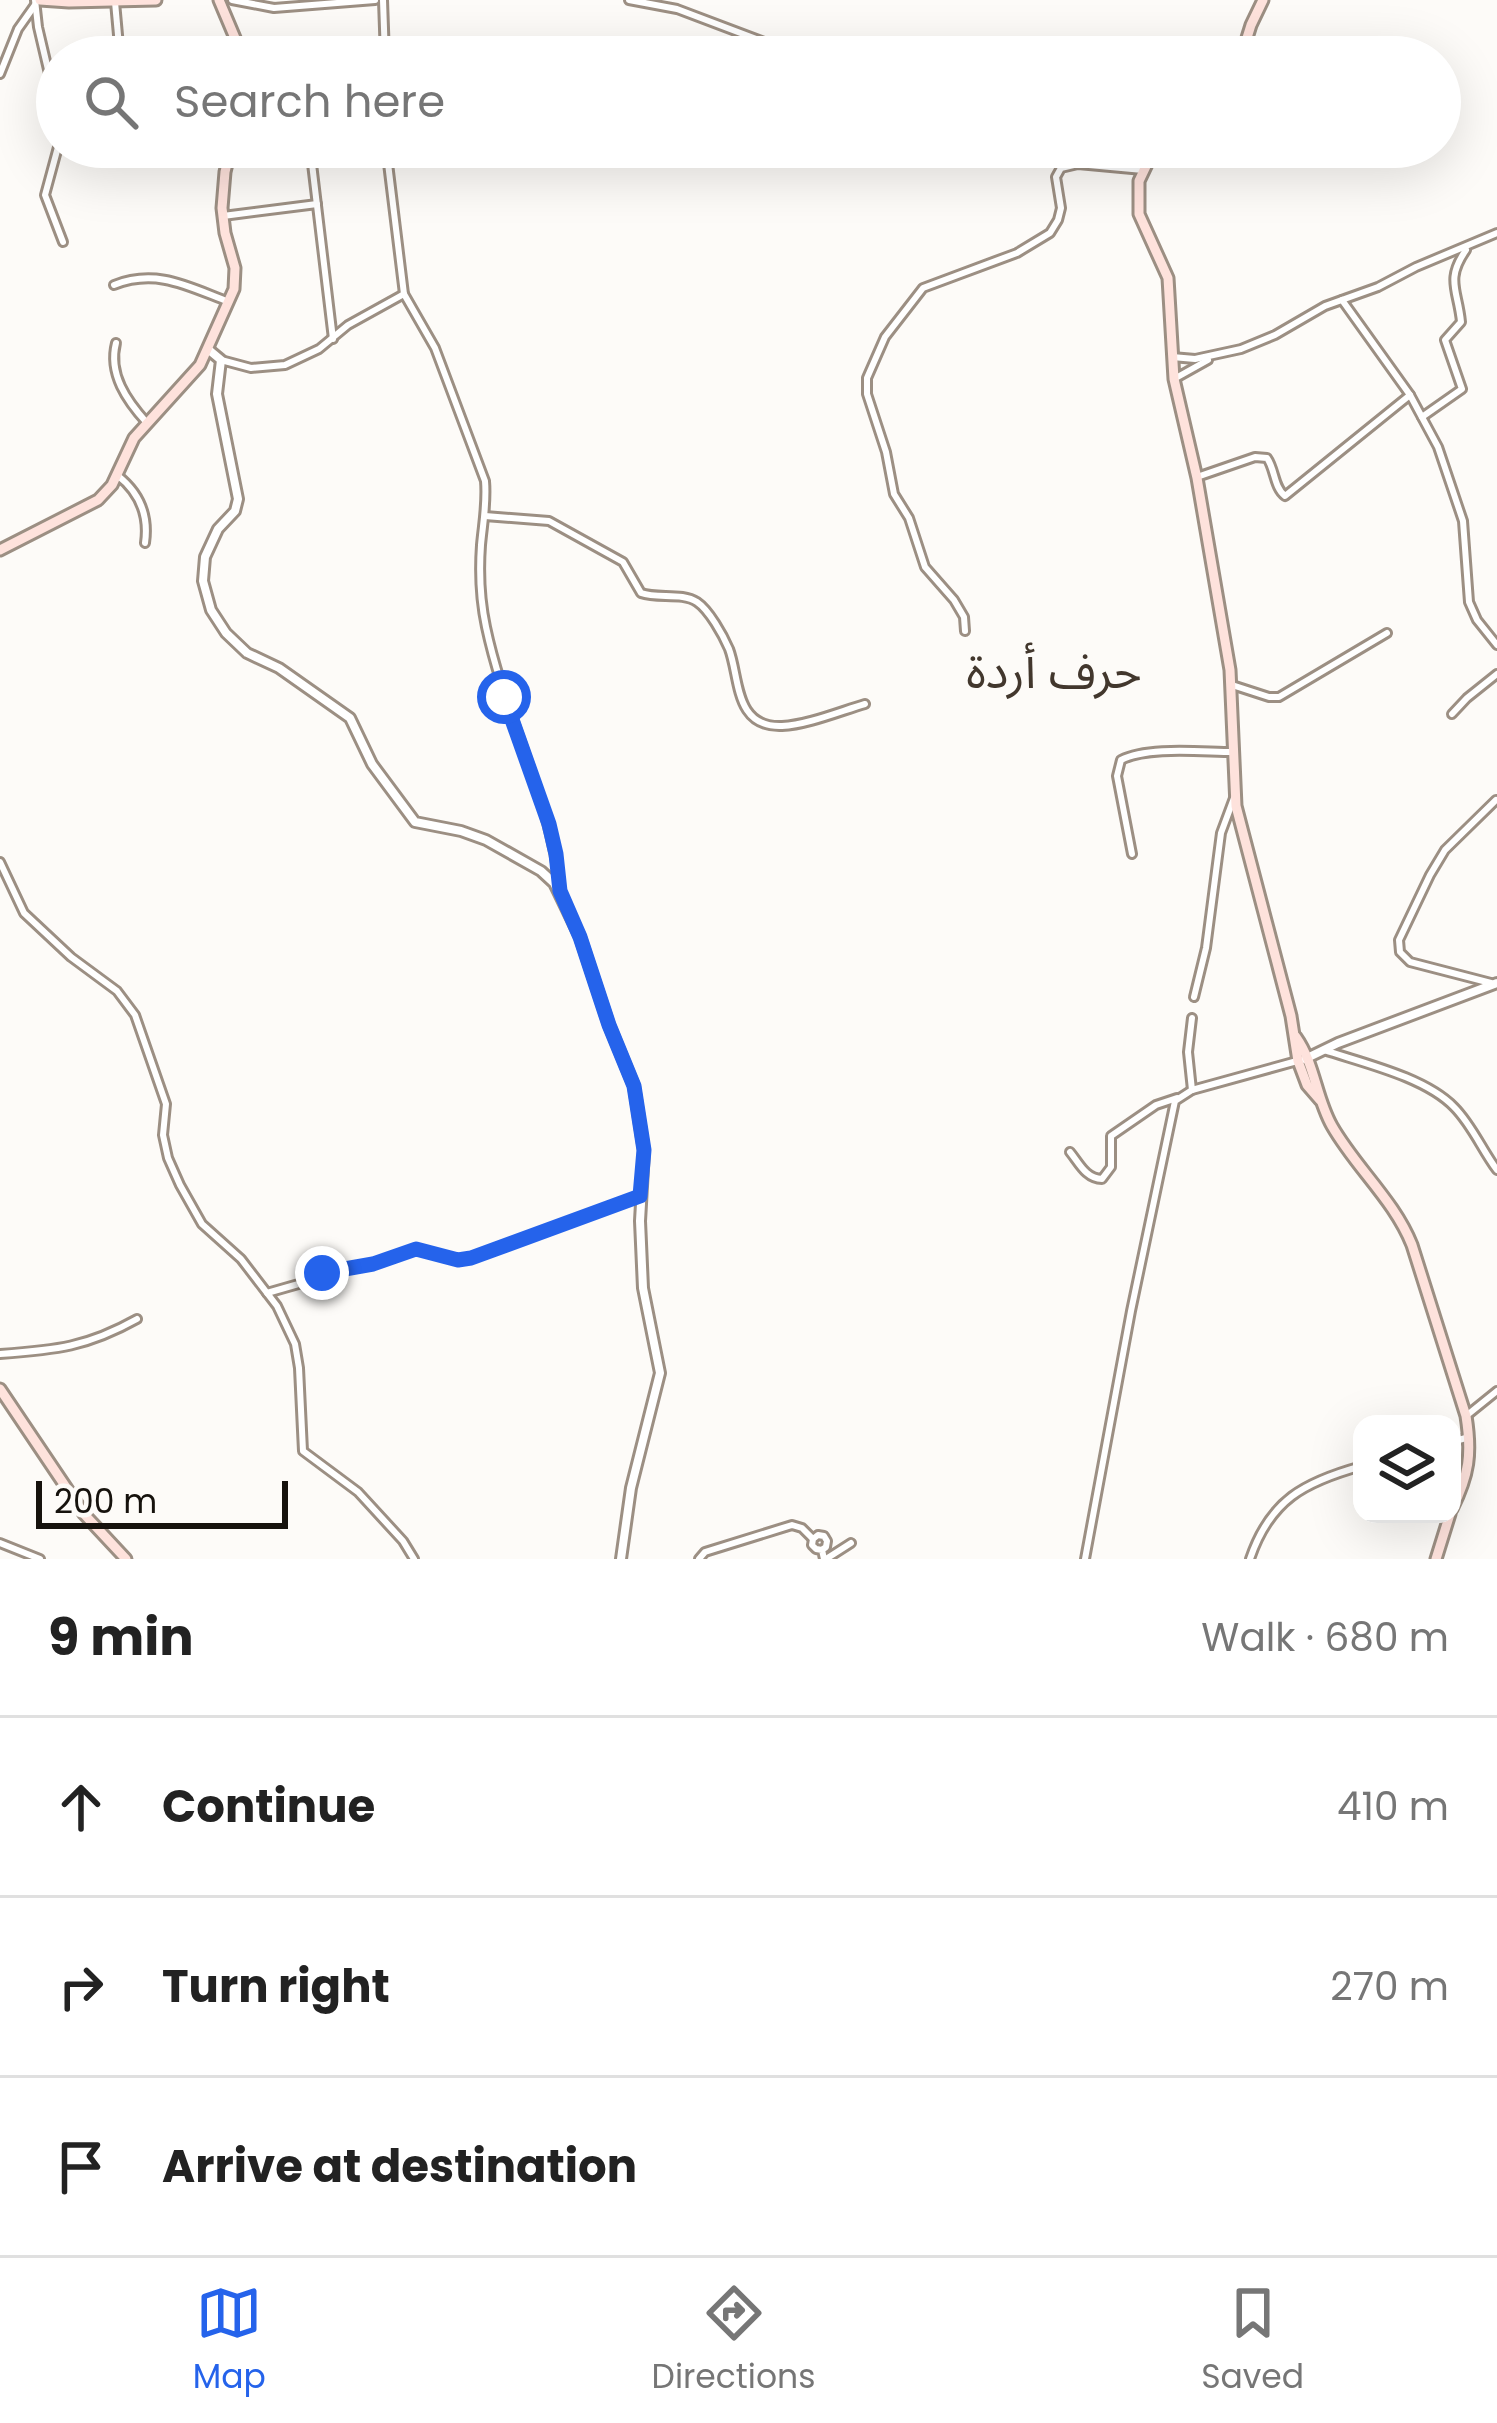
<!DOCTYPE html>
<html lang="en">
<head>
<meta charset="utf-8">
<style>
  :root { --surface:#fff; --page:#f6f6f6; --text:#222; --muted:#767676; --line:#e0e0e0; --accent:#2563eb }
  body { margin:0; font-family:Poppins,"Noto Sans Arabic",sans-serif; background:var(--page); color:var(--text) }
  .controls { position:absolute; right:36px; bottom:36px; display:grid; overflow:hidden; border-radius:24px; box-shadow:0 12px 48px #0002 }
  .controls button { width:108px; height:108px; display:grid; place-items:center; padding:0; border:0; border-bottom:3px solid var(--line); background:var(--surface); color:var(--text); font:60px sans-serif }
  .scale { position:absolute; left:36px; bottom:30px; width:252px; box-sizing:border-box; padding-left:12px; border:6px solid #16120d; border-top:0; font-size:33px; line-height:42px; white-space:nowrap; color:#16120d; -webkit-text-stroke:9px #fdfbf8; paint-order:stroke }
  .stop { position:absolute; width:36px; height:36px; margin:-27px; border:9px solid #2563eb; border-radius:50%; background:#fff }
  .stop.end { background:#2563eb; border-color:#fff; box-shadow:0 3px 12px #0008 }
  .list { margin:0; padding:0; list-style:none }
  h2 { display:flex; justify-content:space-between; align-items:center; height:156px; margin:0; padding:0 48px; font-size:51px }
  h2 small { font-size:39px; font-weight:400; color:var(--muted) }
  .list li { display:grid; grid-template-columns:78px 1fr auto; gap:36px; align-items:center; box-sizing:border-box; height:180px; padding:0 48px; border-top:3px solid var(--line) }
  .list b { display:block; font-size:45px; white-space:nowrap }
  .list em { font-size:39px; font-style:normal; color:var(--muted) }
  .icon { flex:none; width:66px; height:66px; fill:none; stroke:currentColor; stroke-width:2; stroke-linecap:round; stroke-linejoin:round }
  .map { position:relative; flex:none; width:1497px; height:1559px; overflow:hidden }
  .search { position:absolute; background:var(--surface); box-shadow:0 12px 48px #0002; left:36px; right:36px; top:36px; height:132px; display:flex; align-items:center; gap:30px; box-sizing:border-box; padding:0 42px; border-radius:66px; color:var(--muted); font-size:45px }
  .sheet { height:696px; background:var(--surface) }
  nav { display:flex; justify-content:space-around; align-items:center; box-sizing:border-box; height:168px; border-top:3px solid var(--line); background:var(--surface); font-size:33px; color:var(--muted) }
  nav a { display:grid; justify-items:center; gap:6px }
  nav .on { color:var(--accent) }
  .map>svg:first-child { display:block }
</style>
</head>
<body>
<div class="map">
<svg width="1497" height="1559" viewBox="0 0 1497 1559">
  <rect width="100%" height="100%" fill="#fdfbf8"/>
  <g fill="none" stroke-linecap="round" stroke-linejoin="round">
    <g stroke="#9c8f83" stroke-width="12">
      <g id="minor">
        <path d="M35,0L38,27L57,108"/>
        <path d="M232,0L274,8L375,0"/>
        <path d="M383,0L385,57"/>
        <path d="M629,0L677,9L804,57"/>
        <path d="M115,2L120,57"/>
        <path d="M0,74L18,29L35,5"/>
        <path d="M58,147L45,195L63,242"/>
        <path d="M310,147L333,339"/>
        <path d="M386,147L404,294L435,348L485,481C487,503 483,523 481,545C479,573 480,599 486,627C505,717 551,799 560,891"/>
        <path d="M223,216L317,204"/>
        <path d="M114,285C157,268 189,287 229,302"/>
        <path d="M1342,300L1410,395L1438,447L1463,521L1469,602L1477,620L1497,645"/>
        <path d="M116,343C108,374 127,401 147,423"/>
        <path d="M1172,357L1195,359L1241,349L1275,335L1325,306L1378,287L1416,267L1497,233"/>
        <path d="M221,360L251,368L285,365L319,349L348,325L404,294"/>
        <path d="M1174,379L1208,360"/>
        <path d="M1422,417L1462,389L1445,340L1461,322C1458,290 1445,280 1466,250"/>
        <path d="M117,475C139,492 149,515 145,543"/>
        <path d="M1197,477L1255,457L1267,458C1275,469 1274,488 1285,496L1410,395"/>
        <path d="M485,516L549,521L623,562L641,593C658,599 682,592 697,602C709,610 723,635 729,649C740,678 734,728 782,726C807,725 841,711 865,704"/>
        <path d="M965,631L964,617L954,600L925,567L909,518L894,494L886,452L867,394V378L885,337L923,288L1017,253L1050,233L1058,220L1061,208L1056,177L1061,168L1078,164L1143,170"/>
        <path d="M1232,685L1269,697H1279L1387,633"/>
        <path d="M1452,714L1467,698L1497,674"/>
        <path d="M1132,854L1117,776L1121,760C1148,746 1202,752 1233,752"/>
        <path d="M0,862L24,913L71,957L117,991L135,1015L166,1104L163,1135L168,1158L180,1185L202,1224L241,1259L277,1306L295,1344L299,1368L303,1451L358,1492L403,1541L414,1559"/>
        <path d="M1491,983L1410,962L1400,952L1399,940L1430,875L1445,850L1496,800"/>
        <path d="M1194,997L1206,948L1221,833L1234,798"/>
        <path d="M1192,1018L1188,1052L1192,1090"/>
        <path d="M1324,1050C1363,1063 1425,1077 1454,1107C1472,1125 1482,1150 1497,1170"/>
        <path d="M1070,1152C1079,1163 1086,1179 1102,1179L1111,1167V1136L1156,1105L1177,1098"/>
        <path d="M267,1293L302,1283L322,1273L373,1264L416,1249L457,1260L471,1258L640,1196"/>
        <path d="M0,1354C56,1350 87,1347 137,1319"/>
        <path d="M1466,1416L1497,1391"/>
        <path d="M1452,1442L1469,1437"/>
        <path d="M0,1543L40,1559"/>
        <path d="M822,1550L816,1549L812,1545L813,1539L818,1535L824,1536L827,1541L826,1547L822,1550L824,1559"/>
        <path d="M699,1559L705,1552L792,1525L802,1528L813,1539"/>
        <path d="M826,1559L851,1543"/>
        <path d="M1085,1559L1131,1311L1175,1101L1192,1090L1297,1061"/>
        <path d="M1250,1559C1270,1500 1304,1482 1362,1466"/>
      </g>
    </g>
    <g stroke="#9c8f83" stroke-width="14">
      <g id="tertiary">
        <path d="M209,350L221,360L217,394L238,499L235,511L218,529L205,557L203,581L211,610L226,633L247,653L279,668L350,718L372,764L415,822L461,831L486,840L541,871L554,883L580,937L609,1025L634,1086L644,1151L640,1221L643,1288L660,1373L631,1488L621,1559"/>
        <path d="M1305,1059L1338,1043L1497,983"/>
      </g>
    </g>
    <g stroke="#9c8f83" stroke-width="15">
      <g id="secondary">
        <path d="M40,0L69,2L156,0"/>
        <path d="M219,0L243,57"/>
        <path d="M1241,57L1251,25L1263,0"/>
        <path d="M1164,147L1148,162L1139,181V214L1168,278L1174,379L1197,478L1230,670L1236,806L1291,1016L1298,1061L1307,1085L1320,1100"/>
        <path d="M0,550L98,500L112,485L134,438L200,365L234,289L235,268L225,233L222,208L225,172L231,147"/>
        <path d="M1296,1037C1315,1064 1316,1098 1332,1126C1356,1168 1394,1200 1412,1245L1466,1416C1472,1454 1469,1475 1452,1509"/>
        <path d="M0,1389L84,1514L126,1559"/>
        <path d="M1436,1559L1450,1514"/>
      </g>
    </g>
    <use href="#minor" stroke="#fff" stroke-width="6"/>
    <use href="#tertiary" stroke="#fff" stroke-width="8"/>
    <use href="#secondary" stroke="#fee2dc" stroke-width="9"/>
  </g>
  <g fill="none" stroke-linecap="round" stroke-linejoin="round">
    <path stroke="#2563eb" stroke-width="15" d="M322,1273L373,1264L416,1249L458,1260L471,1258L640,1196L644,1150L634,1086L609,1025L580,937L560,891L556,854L549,824L504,697"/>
  </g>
  <g text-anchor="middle" stroke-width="10" stroke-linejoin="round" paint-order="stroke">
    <g font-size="48" fill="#42372d" stroke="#fdfbf8">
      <text x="1054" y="688">حرف أردة</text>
    </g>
  </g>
</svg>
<div class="controls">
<button><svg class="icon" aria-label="layers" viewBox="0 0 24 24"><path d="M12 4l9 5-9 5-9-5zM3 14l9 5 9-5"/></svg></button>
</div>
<div class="scale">200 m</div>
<div class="stop" style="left:504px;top:697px"></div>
<div class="stop end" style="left:322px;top:1273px"></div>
<div class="search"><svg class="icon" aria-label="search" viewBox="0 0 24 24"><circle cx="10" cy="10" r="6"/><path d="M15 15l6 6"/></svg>Search here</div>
</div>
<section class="sheet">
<h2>9 min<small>Walk · 680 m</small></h2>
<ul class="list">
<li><svg class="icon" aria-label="ahead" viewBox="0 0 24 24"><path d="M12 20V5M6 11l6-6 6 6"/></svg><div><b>Continue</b></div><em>410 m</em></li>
<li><svg class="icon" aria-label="right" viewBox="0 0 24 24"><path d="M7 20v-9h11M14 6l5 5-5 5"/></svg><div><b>Turn right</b></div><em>270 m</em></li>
<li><svg class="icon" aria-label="arrive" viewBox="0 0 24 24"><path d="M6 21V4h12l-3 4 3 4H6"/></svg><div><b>Arrive at destination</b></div></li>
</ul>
</section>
<nav>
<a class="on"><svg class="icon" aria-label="map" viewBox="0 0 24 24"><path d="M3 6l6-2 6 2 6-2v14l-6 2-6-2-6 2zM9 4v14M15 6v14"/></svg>Map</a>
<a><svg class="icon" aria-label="directions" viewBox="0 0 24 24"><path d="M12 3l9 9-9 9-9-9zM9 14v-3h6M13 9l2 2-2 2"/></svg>Directions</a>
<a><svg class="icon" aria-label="saved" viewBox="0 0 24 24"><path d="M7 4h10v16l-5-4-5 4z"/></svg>Saved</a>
</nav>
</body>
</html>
